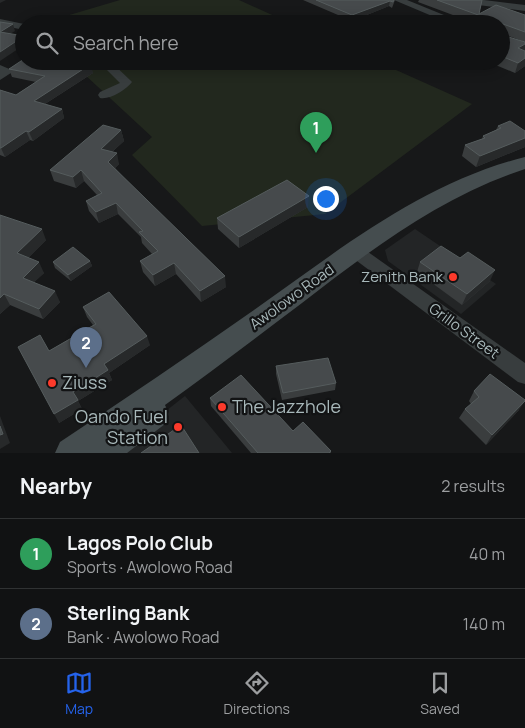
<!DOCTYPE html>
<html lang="en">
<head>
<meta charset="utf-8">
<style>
  :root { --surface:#111213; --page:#1a1b1c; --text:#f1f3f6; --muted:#9c9ea0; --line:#303233; --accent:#2563eb }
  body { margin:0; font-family:Manrope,sans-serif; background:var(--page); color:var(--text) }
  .you { position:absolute; left:325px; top:198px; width:18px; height:18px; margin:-12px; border:4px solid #fff; border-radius:50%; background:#1a73e8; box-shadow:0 0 0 8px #1a73e833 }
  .badge { display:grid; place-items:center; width:32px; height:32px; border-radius:50%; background:var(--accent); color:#fff; font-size:16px; font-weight:700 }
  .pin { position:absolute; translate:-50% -41px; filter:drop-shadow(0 1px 2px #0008) }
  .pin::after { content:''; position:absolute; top:26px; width:18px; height:15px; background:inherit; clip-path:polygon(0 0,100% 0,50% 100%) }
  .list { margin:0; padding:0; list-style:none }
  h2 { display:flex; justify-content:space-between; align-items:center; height:65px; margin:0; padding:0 20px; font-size:21px }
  h2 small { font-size:16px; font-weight:400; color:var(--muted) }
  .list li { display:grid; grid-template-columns:32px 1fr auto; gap:15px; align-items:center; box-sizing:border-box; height:70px; padding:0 20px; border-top:1px solid var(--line) }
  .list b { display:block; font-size:19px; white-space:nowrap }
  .list p { margin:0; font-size:16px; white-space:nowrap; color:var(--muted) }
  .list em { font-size:16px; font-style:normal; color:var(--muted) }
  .icon { flex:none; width:28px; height:28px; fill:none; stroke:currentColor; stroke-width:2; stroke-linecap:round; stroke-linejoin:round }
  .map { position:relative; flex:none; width:525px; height:453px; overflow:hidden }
  .search { position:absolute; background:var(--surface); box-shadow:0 2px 12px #0003; left:15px; right:15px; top:15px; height:55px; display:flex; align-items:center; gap:12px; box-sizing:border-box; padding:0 18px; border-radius:28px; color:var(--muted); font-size:19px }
  .sheet { height:205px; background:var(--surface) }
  nav { display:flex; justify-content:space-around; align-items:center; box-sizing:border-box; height:70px; border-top:1px solid var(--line); background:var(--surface); font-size:14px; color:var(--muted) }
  nav a { display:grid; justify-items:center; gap:2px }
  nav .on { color:var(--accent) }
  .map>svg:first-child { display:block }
</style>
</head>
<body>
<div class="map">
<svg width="525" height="453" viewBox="0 0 525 453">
  <rect width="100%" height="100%" fill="#171819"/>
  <g fill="#232526">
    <path d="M415,229L496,284L461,314L388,261L385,250Z"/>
    <path d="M185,396L232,453H111L162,414Z"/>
  </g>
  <g fill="#22281e">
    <path d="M120,0H239L292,24H39Z"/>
    <path d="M70,61H376L472,104L325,214L202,226L132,155L152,137Z"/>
  </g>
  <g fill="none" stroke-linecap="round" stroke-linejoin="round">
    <g fill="#383d3e" fill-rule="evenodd">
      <path d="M394,0H407L466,24H451Z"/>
      <path d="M457,0H484L525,5V11L462,3Z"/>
      <path d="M0,19L24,24V30L0,25Z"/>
      <path d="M98,61H110L130,80L132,82C126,90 110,100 100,98L98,95L100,92L120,83Z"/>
      <path d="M0,65L14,71L0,80Z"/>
      <path d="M355,245L361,247L525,363V384L518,382L349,255L346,251L349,247Z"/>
    </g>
    <path fill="#454d4f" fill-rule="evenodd" d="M525,157V169C440,197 372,249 302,303C257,337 211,372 165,405L169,414L165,424L127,453H55L60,442C125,399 190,355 254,310C339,250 422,183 525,157Z"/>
  </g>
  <g fill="#3a3d3e">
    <path d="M303,0H395L392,8L389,6L352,21Z"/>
    <path d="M419,0H482L479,14L525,15V42L501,33V24H477L418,2Z"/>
    <path d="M501,35L525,51V66L515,73L486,61H501Z"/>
    <path d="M60,61H87L93,73L45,104L62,109L64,118L33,141L30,140L5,157L0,155V90L16,95L36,82L12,77L9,69L66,66Z"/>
    <path d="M498,126L525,131V147L476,167L462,156L465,145L482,139L483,136L496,130Z"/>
    <path d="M121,130L124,141L112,152L119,164L115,168L226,287L201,302L176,274L155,286L143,272L140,261L152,254L142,243L141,237L118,214L99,223L89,211L86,201L97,195L84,181L76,188L54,181L50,170Z"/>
    <path d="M308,207L239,248L218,229L217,218Z"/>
    <path d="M0,215L46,240L28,258L44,273L34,282L60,302L43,319L10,305L0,314Z"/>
    <path d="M90,261L92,266L71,281L55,268L53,262Z"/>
    <path d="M420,262L490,281L462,305L417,272Z"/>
    <path d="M83,307L150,345L109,373L112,380L78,401L82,409L59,423L49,351L93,325L87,317Z"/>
    <path d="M276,366L336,383L335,390L282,400L276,374Z"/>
    <path d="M474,391L519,410L486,445L459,418L465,409L471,404L469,401Z"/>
    <path d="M210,398L293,431L331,451V453H251L211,406Z"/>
  </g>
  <g fill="#27292a">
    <path d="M0,0H6L0,3Z"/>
    <path d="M390,1L389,6L352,21V15Z"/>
    <path d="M13,24L15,31L2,39L0,32Z"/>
    <path d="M24,36V45L0,61V52Z"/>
    <path d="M525,44V50L524,53L518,48Z"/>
    <path d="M525,58V66L515,73L518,63Z"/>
    <path d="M91,64L93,73L37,109L34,101Z"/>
    <path d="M62,109L64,118L33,141L29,132Z"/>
    <path d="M121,130L124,141L104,159L101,149Z"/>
    <path d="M26,131L30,140L5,157L1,148Z"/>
    <path d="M525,138V147L476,167L480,156Z"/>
    <path d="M117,153L119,164L111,172L108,162Z"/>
    <path d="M81,170L84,181L76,188L73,177Z"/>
    <path d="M309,196L308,207L239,248V237Z"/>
    <path d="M116,203L118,214L99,223L96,212Z"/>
    <path d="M42,229L46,240L22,264L17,253Z"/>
    <path d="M90,261L92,266L71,281L68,275Z"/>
    <path d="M39,262L44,273L28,288L23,278Z"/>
    <path d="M174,263L176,274L155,286L153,275Z"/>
    <path d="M495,270L490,281L462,305L467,294Z"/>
    <path d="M225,276L226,287L201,302L200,291Z"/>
    <path d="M55,291L60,302L43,319L39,309Z"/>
    <path d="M4,294L10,305L0,314V298Z"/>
    <path d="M147,336L150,345L109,373L112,380L78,401L82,409L59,423L54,414L73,392L104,364Z"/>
    <path d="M525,401L519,410L486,445L492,435Z"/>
    <path d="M0,416L10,443L0,449Z"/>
  </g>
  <g fill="#464a4c" stroke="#555c5d">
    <path d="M316,0H394L393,2L390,1L352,15Z"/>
    <path d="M437,0H482L479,14L496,5L525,15V32Z"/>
    <path d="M0,22L13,24L0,32Z"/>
    <path d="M0,32L24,36L0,52Z"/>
    <path d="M501,35H502L525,42V44L518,48L525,51V58L518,63L501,56Z"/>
    <path d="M24,59V61H42L77,68L68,61H87L91,64L34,101L62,109L29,132L26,131L1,148H0V90L16,95L45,76L9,69Z"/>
    <path d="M510,121L525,131V138L480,156L465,145L485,138L483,136L501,128L498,126Z"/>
    <path d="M103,125L121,130L101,149L117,153L108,162L225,276L200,291L174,263L153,275L140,261L158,251L139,232L143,231L116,203L96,212L86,201L102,193L81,170L73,177L50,170Z"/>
    <path d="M287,180L309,196L239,237L217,218Z"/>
    <path d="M0,215L42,229L17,253L39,262L23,278L55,291L39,309L4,294L0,298Z"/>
    <path d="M441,246L460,258L468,252L495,270L467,294L420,262Z"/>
    <path d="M73,247L90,261L68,275L53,262Z"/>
    <path d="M109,292L147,336L104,364L108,370L73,392L78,400L54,414L18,347L40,335L49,351L96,324L83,307Z"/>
    <path d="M328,358L336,383L283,393L276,366Z"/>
    <path d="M490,374L525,400V401L492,435L465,409L479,397L474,391Z"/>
    <path d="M241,375L293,431L303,422L331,451L329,453H258L210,398Z"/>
    <path d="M181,425L199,453H141Z"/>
    <path d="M0,426L3,434L0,435Z"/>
  </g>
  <g fill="#fd3a2b" stroke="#121314" stroke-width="2">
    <circle cx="453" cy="277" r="5"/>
    <circle cx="52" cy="383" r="5"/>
    <circle cx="222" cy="407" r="5"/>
    <circle cx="178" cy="427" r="5"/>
  </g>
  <g text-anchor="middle" stroke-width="4.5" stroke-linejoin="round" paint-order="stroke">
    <g font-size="15" fill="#a8b8ba" stroke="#121314" text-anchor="end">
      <text x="443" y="282">Zenith Bank</text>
    </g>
    <g font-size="15" fill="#a8b8ba" stroke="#121314">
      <text transform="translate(292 297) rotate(-36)" y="5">Awolowo Road</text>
      <text transform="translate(464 331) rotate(36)" y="5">Grillo Street</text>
    </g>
    <g font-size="18" fill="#a8b8ba" stroke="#121314" text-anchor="start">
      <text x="62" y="389">Ziuss</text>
      <text x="232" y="413">The Jazzhole</text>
      <text x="168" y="423" text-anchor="end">Oando Fuel<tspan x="168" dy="21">Station</tspan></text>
    </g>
  </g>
</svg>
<div class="you"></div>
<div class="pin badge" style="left:316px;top:153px;background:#2e9e5b">1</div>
<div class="pin badge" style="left:86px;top:368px;background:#5c6f8a">2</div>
<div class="search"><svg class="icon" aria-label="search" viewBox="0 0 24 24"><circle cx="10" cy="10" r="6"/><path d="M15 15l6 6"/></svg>Search here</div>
</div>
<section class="sheet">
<h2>Nearby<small>2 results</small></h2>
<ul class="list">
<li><span class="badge" style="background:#2e9e5b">1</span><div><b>Lagos Polo Club</b><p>Sports · Awolowo Road</p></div><em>40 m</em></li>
<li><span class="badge" style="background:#5c6f8a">2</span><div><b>Sterling Bank</b><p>Bank · Awolowo Road</p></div><em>140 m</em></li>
</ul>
</section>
<nav>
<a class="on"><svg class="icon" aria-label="map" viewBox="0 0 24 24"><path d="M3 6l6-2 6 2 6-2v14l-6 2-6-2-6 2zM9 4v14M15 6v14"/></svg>Map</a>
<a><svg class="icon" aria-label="directions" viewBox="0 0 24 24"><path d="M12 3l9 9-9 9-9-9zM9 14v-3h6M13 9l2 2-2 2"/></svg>Directions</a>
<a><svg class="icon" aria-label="saved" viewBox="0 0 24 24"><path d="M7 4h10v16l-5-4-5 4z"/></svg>Saved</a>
</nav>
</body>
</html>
